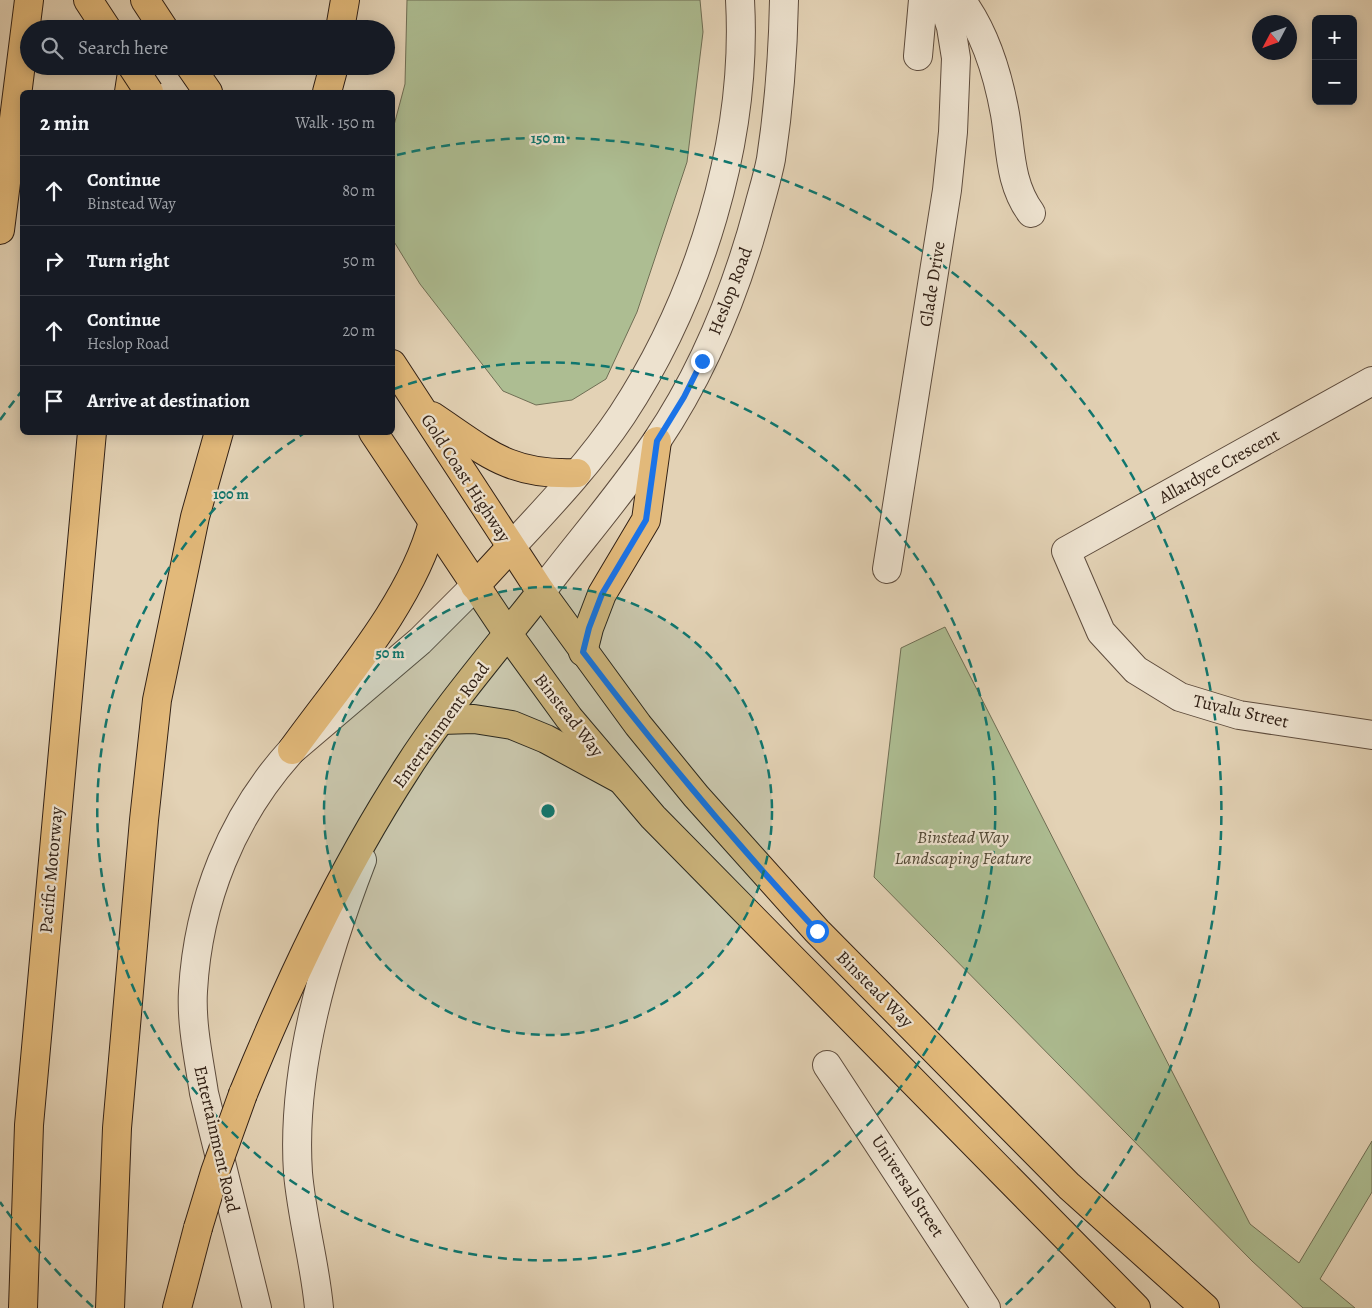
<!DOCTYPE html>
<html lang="en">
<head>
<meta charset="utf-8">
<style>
  :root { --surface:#171b24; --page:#242831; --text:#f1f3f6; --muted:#9ea1a6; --line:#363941 }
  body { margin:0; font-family:Alegreya,serif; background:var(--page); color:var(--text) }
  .controls { position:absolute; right:15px; top:15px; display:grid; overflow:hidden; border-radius:8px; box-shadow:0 2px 12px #0003 }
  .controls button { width:45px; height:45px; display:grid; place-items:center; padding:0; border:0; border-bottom:1px solid var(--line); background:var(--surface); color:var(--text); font:25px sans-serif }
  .compass { position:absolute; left:1252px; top:15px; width:45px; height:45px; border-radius:50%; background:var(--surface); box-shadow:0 2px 12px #0003; rotate:229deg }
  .stop { position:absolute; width:15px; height:15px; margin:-11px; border:4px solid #1a73e8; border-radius:50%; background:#fff }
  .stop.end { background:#1a73e8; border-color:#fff; box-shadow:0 1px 5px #0008 }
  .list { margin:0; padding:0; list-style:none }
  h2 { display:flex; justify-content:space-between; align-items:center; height:65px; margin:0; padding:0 20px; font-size:21px }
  h2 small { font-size:16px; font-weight:400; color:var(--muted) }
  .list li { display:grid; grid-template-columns:32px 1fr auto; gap:15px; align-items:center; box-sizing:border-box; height:70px; padding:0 20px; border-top:1px solid var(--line) }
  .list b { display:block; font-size:19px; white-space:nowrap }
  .list p { margin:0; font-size:16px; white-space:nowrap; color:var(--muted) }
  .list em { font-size:16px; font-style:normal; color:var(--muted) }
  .icon { flex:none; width:28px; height:28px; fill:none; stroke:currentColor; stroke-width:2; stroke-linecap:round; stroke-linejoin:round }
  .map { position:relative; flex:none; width:1372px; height:1308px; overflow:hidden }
  .search { position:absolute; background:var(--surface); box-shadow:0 2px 12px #0003; left:20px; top:20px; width:375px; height:55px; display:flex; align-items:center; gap:12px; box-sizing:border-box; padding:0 18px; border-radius:28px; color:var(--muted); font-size:19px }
  .panel { position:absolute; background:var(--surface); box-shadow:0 2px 12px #0003; left:20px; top:90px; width:375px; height:345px; border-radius:8px }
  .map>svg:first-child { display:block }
</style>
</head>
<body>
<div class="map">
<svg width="1372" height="1308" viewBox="0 0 1372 1308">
  <rect width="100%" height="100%" fill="#e3d2b5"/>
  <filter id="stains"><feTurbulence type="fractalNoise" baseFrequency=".004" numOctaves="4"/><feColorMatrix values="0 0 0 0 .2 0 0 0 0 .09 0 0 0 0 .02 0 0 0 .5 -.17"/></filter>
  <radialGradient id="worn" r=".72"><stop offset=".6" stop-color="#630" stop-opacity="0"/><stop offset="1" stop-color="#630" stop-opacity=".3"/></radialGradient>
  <g fill="#adbd92" stroke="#6f6e54">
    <path d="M407,0H700L703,32L687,162L637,312L606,379L572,400L536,405L503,391L420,284L393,240V129L405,84Z"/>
    <path d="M945,627L1250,1224L1299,1263L1372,1141V1192L1320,1279L1355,1308H1303L1252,1261L874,877L901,648Z"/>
  </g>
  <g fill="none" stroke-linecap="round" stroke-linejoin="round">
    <g stroke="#5e4c3d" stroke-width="30">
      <g id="minor">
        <path d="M961,0C985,32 998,75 1005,114C1011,149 1009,183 1031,213"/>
        <path d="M918,56L923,0"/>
        <path d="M1372,381L1066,551L1101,632L1136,670L1180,697L1239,715L1372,735"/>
        <path d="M510,548C549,506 590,463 622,415C699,298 748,141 740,0"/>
        <path d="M887,569L947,190L953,132L956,58L951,27L942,0"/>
        <path d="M541,592C579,542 621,494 656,442C704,371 737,289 759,206C763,191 768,175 771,159C779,106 783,53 784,0"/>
        <path d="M827,1065L986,1308"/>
        <path d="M257,1308L204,1093C199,1060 191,1024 193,991C198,901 232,816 292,750L420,641L475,586"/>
        <path d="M319,1308C315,1263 302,1219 298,1173C291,1069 325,956 362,860"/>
      </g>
    </g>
    <g stroke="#312015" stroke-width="30">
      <g id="major">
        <path d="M541,592L638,725L696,796L817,931L1069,1186L1205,1308"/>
        <path d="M508,634L569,718L653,817L1136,1308"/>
        <path d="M583,652L589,628L602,594L646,520L657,441"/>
      </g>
    </g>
    <g stroke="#312015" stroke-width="30">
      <g id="highway">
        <path d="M88,0L107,29"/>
        <path d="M145,0L164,29"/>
        <path d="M340,29L345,0"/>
        <path d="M190,66L208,92"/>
        <path d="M129,92L133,66"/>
        <path d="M327,92L334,66"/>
        <path d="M0,230L29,0"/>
        <path d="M432,416C486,452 509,476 577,473"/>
        <path d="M373,432L508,634"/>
        <path d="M475,586L510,548"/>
        <path d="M441,720L474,719L512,725L546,739L618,778"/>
        <path d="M292,750C341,682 412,602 433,522"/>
        <path d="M243,1094C289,982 340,872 406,770C446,707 495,651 541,592L392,364"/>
        <path d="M23,1308L29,1125L92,432"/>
        <path d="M110,1308L117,1128L144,820L157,700L195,517L219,432"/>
        <path d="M177,1308L198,1228"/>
      </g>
    </g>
    <use href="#minor" stroke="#ede2cf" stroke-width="28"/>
    <use href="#major" stroke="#e2b97a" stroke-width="28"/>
    <use href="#highway" stroke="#e2b97a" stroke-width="28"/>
    <g stroke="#312015" stroke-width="30" stroke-linecap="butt">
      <g id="highway-bridge">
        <path d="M132,66L149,92"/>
        <path d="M198,1228L215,1172L243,1094"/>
      </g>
    </g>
    <use href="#highway-bridge" stroke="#e2b97a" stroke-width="28"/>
  </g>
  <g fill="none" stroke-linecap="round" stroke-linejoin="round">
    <path stroke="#1a73e8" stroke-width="6" d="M702,361L684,397L657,441L646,520L602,594L589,628L583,652C657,750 734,841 817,931"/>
  </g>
  <circle cx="548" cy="811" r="224" fill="#0f766e" fill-opacity=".12"/>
  <g fill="none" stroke="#0f766e" stroke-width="2.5" stroke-dasharray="9 6">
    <circle cx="548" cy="811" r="224"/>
    <path d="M394 389A449 449 0 1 1 303 434"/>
    <path d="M93 1307A673 673 0 0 1 0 1202M0 420A673 673 0 0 1 21 392M397 155A673 673 0 0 1 1003 1307"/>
  </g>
  <g text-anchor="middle" stroke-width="4.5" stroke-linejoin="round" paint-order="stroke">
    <g font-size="18" fill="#312015" stroke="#ede2cf">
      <text transform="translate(932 284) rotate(-81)" y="6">Glade Drive</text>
      <text transform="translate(730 291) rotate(-69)" y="6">Heslop Road</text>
      <text transform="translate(1219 466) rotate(-29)" y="6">Allardyce Crescent</text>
      <text transform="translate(466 478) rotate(57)" y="6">Gold Coast Highway</text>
      <text transform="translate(1241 711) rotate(13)" y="6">Tuvalu Street</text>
      <text transform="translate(569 715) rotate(52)" y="6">Binstead Way</text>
      <text transform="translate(441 725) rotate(-54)" y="6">Entertainment Road</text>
      <text transform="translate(51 870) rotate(-85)" y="6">Pacific Motorway</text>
      <text transform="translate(875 989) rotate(45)" y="6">Binstead Way</text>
      <text transform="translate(217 1139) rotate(77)" y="6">Entertainment Road</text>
      <text transform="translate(908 1186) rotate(57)" y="6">Universal Street</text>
    </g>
    <g font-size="18" font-style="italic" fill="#504734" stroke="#ede2cf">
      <text x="963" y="843">Binstead Way<tspan x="963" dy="21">Landscaping Feature</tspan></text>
    </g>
  </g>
  <circle cx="548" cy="811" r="8" fill="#0f766e" stroke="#ede2cf" stroke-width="2.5"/>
  <g font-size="15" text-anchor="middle" font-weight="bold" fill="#0f766e" stroke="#ede2cf" stroke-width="4.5" stroke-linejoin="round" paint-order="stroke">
    <text x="548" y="143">150 m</text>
    <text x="231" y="499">100 m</text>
    <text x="390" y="658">50 m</text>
  </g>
  <rect width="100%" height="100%" filter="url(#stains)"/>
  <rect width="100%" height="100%" fill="url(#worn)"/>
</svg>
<div class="controls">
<button>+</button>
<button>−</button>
</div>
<svg class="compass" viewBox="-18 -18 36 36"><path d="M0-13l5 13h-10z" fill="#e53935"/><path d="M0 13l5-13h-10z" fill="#9ea1a6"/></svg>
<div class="stop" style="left:817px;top:931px"></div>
<div class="stop end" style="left:702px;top:361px"></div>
<div class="search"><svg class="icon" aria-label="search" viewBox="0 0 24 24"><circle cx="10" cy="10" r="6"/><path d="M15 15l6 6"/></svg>Search here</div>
<section class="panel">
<h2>2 min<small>Walk · 150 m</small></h2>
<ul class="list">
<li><svg class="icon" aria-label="ahead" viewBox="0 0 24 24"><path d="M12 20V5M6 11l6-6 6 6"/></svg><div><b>Continue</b><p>Binstead Way</p></div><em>80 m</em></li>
<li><svg class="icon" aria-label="right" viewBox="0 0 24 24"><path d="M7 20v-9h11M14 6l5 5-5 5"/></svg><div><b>Turn right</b></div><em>50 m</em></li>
<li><svg class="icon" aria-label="ahead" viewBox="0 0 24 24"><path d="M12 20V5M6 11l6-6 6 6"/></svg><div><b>Continue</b><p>Heslop Road</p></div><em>20 m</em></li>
<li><svg class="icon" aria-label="arrive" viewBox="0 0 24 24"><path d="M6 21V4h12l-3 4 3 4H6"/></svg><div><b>Arrive at destination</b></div></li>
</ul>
</section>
</div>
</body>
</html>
